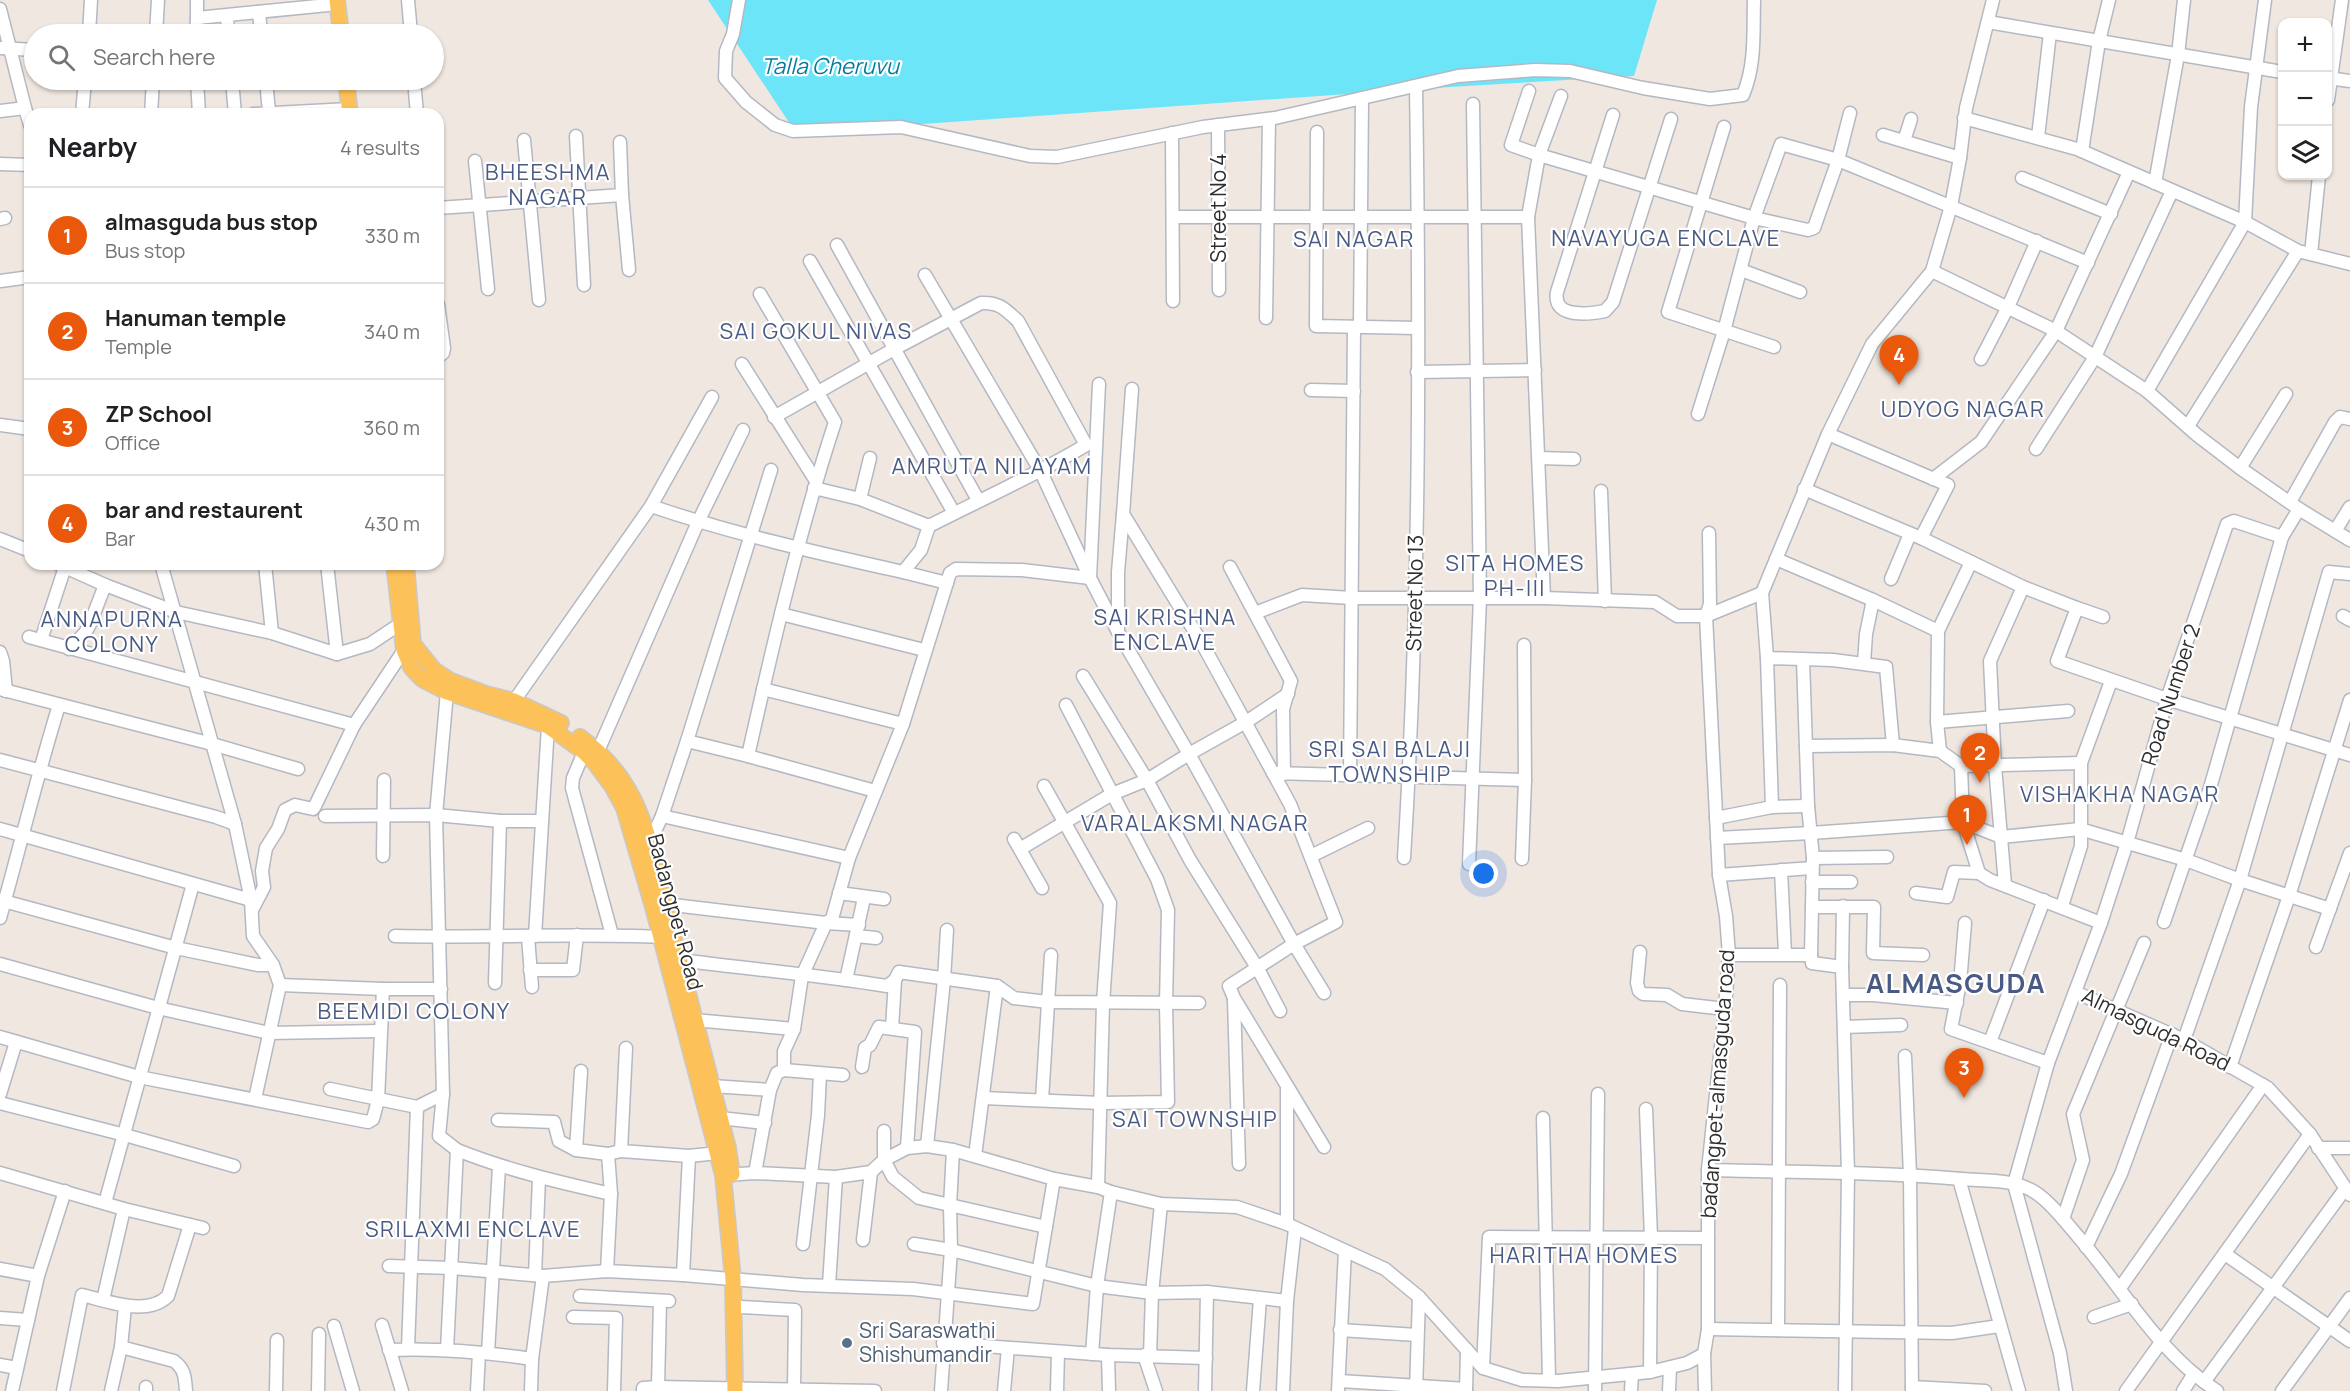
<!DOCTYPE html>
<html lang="en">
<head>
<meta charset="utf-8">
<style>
  :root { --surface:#fff; --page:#f6f6f6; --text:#202124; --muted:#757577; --line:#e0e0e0; --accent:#ea580c }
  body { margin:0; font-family:Manrope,sans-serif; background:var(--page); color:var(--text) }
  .controls { position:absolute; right:18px; top:18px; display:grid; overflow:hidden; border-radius:12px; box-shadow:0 2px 4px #0004 }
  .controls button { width:54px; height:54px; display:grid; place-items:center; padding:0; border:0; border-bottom:2px solid var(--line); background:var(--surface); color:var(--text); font:30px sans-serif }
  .you { position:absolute; left:1484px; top:874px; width:21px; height:21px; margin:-15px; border:4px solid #fff; border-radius:50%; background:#1a73e8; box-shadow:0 0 0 9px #1a73e833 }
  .badge { display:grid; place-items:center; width:39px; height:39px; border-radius:50%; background:var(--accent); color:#fff; font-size:20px; font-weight:700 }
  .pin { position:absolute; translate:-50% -50px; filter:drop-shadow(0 2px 3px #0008) }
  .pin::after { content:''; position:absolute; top:32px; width:21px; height:18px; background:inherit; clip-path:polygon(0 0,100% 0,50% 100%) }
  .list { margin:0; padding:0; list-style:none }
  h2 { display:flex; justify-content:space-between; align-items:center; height:78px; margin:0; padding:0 24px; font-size:26px }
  h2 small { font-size:20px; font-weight:400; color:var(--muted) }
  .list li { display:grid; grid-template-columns:39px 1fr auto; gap:18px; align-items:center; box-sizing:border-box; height:96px; padding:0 24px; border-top:2px solid var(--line) }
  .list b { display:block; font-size:22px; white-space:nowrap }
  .list p { margin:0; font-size:20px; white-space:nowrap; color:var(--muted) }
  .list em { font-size:20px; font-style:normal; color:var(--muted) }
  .icon { flex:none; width:33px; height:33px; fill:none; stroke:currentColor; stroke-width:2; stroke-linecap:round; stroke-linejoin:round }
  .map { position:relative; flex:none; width:2350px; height:1391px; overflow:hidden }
  .search { position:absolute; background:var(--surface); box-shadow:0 2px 4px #0004; left:24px; top:24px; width:420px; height:66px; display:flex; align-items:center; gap:15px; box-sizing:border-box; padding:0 21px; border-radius:33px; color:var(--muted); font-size:22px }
  .panel { position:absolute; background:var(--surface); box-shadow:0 2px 4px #0004; left:24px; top:108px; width:420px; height:462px; border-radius:18px }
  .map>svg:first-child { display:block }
</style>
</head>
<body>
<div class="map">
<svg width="2350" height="1391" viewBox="0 0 2350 1391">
  <rect width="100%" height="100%" fill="#f0e7e0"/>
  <path fill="#6ce5f9" d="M708,0H1657L1634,76L1433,88L796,133Z"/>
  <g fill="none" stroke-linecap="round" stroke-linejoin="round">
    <g stroke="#b4b8c2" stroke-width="15">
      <g id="minor">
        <path d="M197,0V18"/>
        <path d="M408,0L411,34"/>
        <path d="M739,0L733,34L726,51L725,78L746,102L775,125L793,131L901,127L1030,156L1057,157L1203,127L1275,118L1458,76L1535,70L1570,71L1643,88L1710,99L1743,95C1756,64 1753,32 1754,0"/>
        <path d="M0,9L25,108L0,111"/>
        <path d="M259,12L261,34"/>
        <path d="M227,16L228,34"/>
        <path d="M1988,22L2282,72"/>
        <path d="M89,34L91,0"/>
        <path d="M156,34L158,0"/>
        <path d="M196,34L197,18L338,4"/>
        <path d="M0,48L34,50"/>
        <path d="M2328,78L2350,81"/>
        <path d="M197,80L199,114"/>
        <path d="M232,80L235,114"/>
        <path d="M414,80L417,114"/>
        <path d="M1529,91L1511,145L1539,155L1754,218L1781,144L1838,160L2088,263"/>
        <path d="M2328,100L2342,0"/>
        <path d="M25,108L30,125"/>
        <path d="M269,112L266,80H273"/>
        <path d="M82,114L85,80"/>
        <path d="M151,114L153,80"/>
        <path d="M253,114L350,109"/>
        <path d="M1613,115L1557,292C1552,319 1590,314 1605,311L1613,302L1671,119"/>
        <path d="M1964,118L2077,149L2245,222L2298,251L2350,264"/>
        <path d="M1218,125L1219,290"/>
        <path d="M1724,127L1668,312L1774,347"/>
        <path d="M1317,132L1316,326L1417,328"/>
        <path d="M1172,133L1173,301"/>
        <path d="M1883,135L1960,158"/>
        <path d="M576,136L584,285"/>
        <path d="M2038,137L2050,33"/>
        <path d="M524,140L539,300"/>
        <path d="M1904,141L1911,119"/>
        <path d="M2082,151L2099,41L2109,0"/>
        <path d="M475,161L488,289"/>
        <path d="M0,164L30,165"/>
        <path d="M2022,178L2111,214"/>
        <path d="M2155,183L2178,55L2184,0"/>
        <path d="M622,195L629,270"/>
        <path d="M438,208L622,195L620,142"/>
        <path d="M1173,217H1528"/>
        <path d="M0,219L5,218"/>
        <path d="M837,245L978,500"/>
        <path d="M2311,254L2319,176"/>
        <path d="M810,261L954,513"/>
        <path d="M1741,270L1800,292"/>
        <path d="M1932,271L2056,331L2147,391L2197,435L2240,468L2299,509L2350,540"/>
        <path d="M925,275L1041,472L1090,578L1117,630"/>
        <path d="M0,281L30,277"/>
        <path d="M438,304L444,348L443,353L438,357"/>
        <path d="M1266,318L1269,119"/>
        <path d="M1360,327L1362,98"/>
        <path d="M1981,359L2008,307L2037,241"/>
        <path d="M742,364L816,481"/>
        <path d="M1417,372L1535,370"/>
        <path d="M1132,389L1123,514L1203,645L1290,804L1336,922L1294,944L1229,986L1234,998L1324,1147"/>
        <path d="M1311,390L1354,391"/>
        <path d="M2147,391L2245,222L2251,107L2265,0"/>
        <path d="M1698,414L1724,331L1754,218L1808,230L1814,228L1838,160L1850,113"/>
        <path d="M774,417L894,349L981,303C999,302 1005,309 1018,321L1086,445C1036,475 982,499 929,526L860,499L814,488"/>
        <path d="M0,425L30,429"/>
        <path d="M2188,426L2298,251"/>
        <path d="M1828,434L1948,485L1921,538"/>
        <path d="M2036,449L2095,357L2172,191"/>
        <path d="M1539,458L1574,459"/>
        <path d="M2240,468L2286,394"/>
        <path d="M1933,479L1981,442L2056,331L2129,172"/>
        <path d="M1804,489L1921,538L2023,587L2077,608L2057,661L2167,699L2350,755"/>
        <path d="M1601,491L1605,601"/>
        <path d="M860,499L870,458"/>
        <path d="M2290,502L2335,422L2340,417L2350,419"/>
        <path d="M651,506C733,534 818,553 903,572L921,550L929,526"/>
        <path d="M1123,514L1118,572V632L1189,754L1294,944L1324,993"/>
        <path d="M2335,531L2350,507"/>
        <path d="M0,539L30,551"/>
        <path d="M1776,559L1873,600L1938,631"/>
        <path d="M58,564L105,585L90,624L85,633L69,649"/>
        <path d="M161,564L235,824L251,900L253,936L273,965L280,985L255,1099"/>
        <path d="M265,564L272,633"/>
        <path d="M327,564L337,654"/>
        <path d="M1230,567L1291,681L1283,709L1284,774"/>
        <path d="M903,572L947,583"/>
        <path d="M1891,579L1910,534"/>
        <path d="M105,585L176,612L272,633L337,654L370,644L406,620"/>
        <path d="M1762,593L1767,658L1772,807"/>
        <path d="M1544,598L1528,217L1539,155L1561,96"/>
        <path d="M2077,608L2103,617"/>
        <path d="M1255,613L1302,595L1352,598H1544L1655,602L1677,616H1706L1710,604L1709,533"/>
        <path d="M781,614L924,650"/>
        <path d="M2343,616L2350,620"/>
        <path d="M29,637L354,725L404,650L409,646"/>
        <path d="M41,640L65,567"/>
        <path d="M0,652L3,661L6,691"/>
        <path d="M1767,658L1833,660L1886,667L1893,745"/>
        <path d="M1864,663L1866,634L1873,600"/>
        <path d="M1083,676L1147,780L1190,860L1258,969L1280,1011"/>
        <path d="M0,689L212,744L298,769"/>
        <path d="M763,689L903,724"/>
        <path d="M514,701L651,506L712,397"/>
        <path d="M1937,722L2068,711"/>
        <path d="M687,741L748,756C773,644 799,532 835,422L760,294"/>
        <path d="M1806,746L1893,745L1940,751L1961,766L2081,763"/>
        <path d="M598,751L698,522L743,430"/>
        <path d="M1940,751L1937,722L1938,631L1971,562"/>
        <path d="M584,752L573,778L572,788L612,935"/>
        <path d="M748,756L875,791"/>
        <path d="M0,760L216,817L235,824"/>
        <path d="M1961,766L1963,822L1979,873L1990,880L2101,923L2048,1063L2014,1184L2060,1353L2066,1391"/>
        <path d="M1273,773L1525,780L1524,645"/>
        <path d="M1350,776L1354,327"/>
        <path d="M1044,786L1110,903L1103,1003L1098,1187"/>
        <path d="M325,816L436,815L500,821H542"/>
        <path d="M662,816L849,858"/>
        <path d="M1716,818L1772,807L1808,806"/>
        <path d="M0,829L251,900"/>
        <path d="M1717,838L1811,833L1963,822L2001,837L2080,829L2186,860L2240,880L2330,909"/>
        <path d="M1014,839L1042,888"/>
        <path d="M649,844L662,816L687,741L771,470"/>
        <path d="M1020,849L1112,794L1147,780L1189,754L1246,722L1288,694"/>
        <path d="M383,856L384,780"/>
        <path d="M1311,856L1368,828"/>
        <path d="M1404,858C1420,601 1420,343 1416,86"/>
        <path d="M1813,858L1887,857"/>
        <path d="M1522,859L1525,780"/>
        <path d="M1469,864L1480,598L1473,104"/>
        <path d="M1781,870L1785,954"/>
        <path d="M1719,875L1812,868"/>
        <path d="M1812,882H1851"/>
        <path d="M2005,885L1995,766L1990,661L2023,587"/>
        <path d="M839,893L884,899"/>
        <path d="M1916,893L1947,897L1954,872L1979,873"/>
        <path d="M0,900L176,948L258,965H273"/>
        <path d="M658,906L665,904L826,923L859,925"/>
        <path d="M1843,906L1842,967L1848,1173L1845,1391"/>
        <path d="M2062,906L2081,846V763L2111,681"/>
        <path d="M1812,907H1874L1873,953L1923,955"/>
        <path d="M252,910L264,887L262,871L266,848L278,829L285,810L295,805L313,809L315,806L354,725"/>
        <path d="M0,918C20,847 37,776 59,705"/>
        <path d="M2164,922L2210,788L2282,537L2299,509"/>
        <path d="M1965,923L1960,983L1951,1029L2048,1063"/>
        <path d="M2101,923L2127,843L2167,699L2227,524L2234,521L2282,537"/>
        <path d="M395,936C484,938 572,933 661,937"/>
        <path d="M535,936L548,726"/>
        <path d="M856,936L876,938"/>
        <path d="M528,937L532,987"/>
        <path d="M2316,947L2350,853"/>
        <path d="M1640,952L1637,983L1639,991L1643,994L1667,995L1682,1004L1725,1009"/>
        <path d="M1729,955H1811L1813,858L1808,806L1803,660"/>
        <path d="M1811,955L1812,963L1842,967"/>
        <path d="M680,960C749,969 819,975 887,986L895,980L899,972L997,986L1014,998L1048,1002L1199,1003"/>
        <path d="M0,964L158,1008L269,1033L380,1031"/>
        <path d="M530,970H573L577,935"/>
        <path d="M846,980L864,898"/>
        <path d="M495,983L500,821"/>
        <path d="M280,985L383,989H441"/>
        <path d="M2075,992L2184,1040L2268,1088L2310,1134L2350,1195"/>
        <path d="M1843,995H1873L1957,1003"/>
        <path d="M1234,1000L1239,1164"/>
        <path d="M694,1020L794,1029"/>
        <path d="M1844,1027L1901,1025"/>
        <path d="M892,1028L895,980"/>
        <path d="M0,1037L139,1077L368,1122L373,1119L378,1100L383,989"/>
        <path d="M2184,1040L2240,880L2329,572L2350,574"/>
        <path d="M1990,1042L2044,900"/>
        <path d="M626,1048L621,1151L689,1156L718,1153"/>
        <path d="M1905,1056L1910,1175L1912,1391"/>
        <path d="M862,1067L865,1048L870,1045L879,1027L915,1032L907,1148"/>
        <path d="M2230,1067L2289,896L2350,700"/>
        <path d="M784,1070L843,1075"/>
        <path d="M581,1071L576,1150L608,1154"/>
        <path d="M712,1086L770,1090"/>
        <path d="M330,1089L417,1107L443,1094"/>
        <path d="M0,1094L16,1042"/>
        <path d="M983,1098L1101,1103L1168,1102L1166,1004L1168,910L1157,879L1066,705"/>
        <path d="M1042,1100L1051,955"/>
        <path d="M0,1103L125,1135L234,1166"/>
        <path d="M1646,1109L1651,1238L1650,1372"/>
        <path d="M720,1118L765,1123"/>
        <path d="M1543,1118L1549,1380"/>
        <path d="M498,1120L554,1122L559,1141L576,1150"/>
        <path d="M884,1131V1160L893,1177L919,1198L1046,1227"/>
        <path d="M927,1146L944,980L947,930"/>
        <path d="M2318,1148H2350"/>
        <path d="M457,1150C507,1170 558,1182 611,1194"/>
        <path d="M975,1156L997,986"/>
        <path d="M1708,1170C1793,1172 1878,1172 1962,1179C1985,1181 2013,1179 2033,1191C2050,1201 2068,1225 2081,1240C2125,1292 2159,1353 2217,1391"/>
        <path d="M0,1173L124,1209L203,1228"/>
        <path d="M755,1173L770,1090L777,1073L784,1070V1051L794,1029L802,976L826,923L832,919L849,858L903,724L950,573L956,569L1022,570L1090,578L1099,384"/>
        <path d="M725,1175L755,1173L836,1177L871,1172L884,1160L907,1148L927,1146L953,1150L1054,1179L1098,1187L1111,1192L1161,1204L1237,1207L1287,1224L1385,1269L1419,1297L1483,1368L1522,1380L1558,1381L1650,1372L1687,1363L1704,1354L1708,1329V1170L1725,1009L1729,955L1726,916L1719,875L1706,616L1762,593L1828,434L1872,344L1932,271L1951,206L1960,158L1966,108L1993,0"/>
        <path d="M1959,1179L2019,1391"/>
        <path d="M105,1203L193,884"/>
        <path d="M2063,1219L2083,1160L2073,1114L2144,943"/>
        <path d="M1287,1224V1087"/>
        <path d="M863,1240L871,1172"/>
        <path d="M803,1244L818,1115L820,1074"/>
        <path d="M914,1244L951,1250L1097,1286L1152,1293L1207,1292L1287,1301L1295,1229"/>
        <path d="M2086,1247L2121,1174L2172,1034"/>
        <path d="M2225,1254L2350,1341"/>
        <path d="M389,1266L452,1268L543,1276L607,1271L683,1275L803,1285L913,1289L1033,1304L1054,1179"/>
        <path d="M0,1269L38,1276"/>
        <path d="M607,1271L611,1194L608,1154L621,1151"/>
        <path d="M535,1275L539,1178"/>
        <path d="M683,1275L689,1156"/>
        <path d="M829,1285L836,1177"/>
        <path d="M2120,1288L2263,1085"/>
        <path d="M580,1296L669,1301"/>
        <path d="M103,1300L124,1209"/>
        <path d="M741,1307L795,1310L794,1389"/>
        <path d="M573,1317L616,1318L614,1391"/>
        <path d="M2094,1317L2132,1304"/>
        <path d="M0,1318L28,1320"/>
        <path d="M382,1325L402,1391"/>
        <path d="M334,1326L353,1391"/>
        <path d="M1708,1329L1952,1333L1999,1326"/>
        <path d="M1340,1330L1417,1335"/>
        <path d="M1778,1330L1780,985"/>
        <path d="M943,1343L1108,1355L1206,1358"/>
        <path d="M121,1347L174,1361C185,1369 185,1378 186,1391"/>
        <path d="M408,1349L417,1107"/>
        <path d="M389,1350C437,1348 485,1352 532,1359L543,1276"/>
        <path d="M447,1350L457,1150L439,1136L443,1094L436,815L447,692L450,684"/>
        <path d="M488,1353L499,1167"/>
        <path d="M1092,1354L1097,1286L1111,1192"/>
        <path d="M1704,1354L1705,1391"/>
        <path d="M1108,1355L1109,1391"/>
        <path d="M1144,1355L1156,1391"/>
        <path d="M1150,1356L1152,1293L1161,1204"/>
        <path d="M0,1365L17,1368"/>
        <path d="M1483,1368L1489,1237L1708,1238"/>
        <path d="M1340,1381L1466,1389"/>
        <path d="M2204,1382L2345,1189"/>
        <path d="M658,1387L660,1301"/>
        <path d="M1912,1387L1985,1391"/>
        <path d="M12,1391L38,1276L65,1191"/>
        <path d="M63,1391L82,1295C107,1301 147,1317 168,1296L190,1225"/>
        <path d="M111,1391L121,1347L125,1306"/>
        <path d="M146,1391V1387"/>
        <path d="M276,1391L277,1340"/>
        <path d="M318,1391L319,1334"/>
        <path d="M477,1391L479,1353"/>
        <path d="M531,1391L532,1359"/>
        <path d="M643,1391V1388L658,1387L875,1391"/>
        <path d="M941,1391L951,1250L950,1206L953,1150"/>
        <path d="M1004,1391L1008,1348"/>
        <path d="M1057,1391L1058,1352"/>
        <path d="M1205,1391L1207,1292"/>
        <path d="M1253,1391L1260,1299"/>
        <path d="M1283,1391L1287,1301"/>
        <path d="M1338,1391L1345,1251"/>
        <path d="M1416,1391L1419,1297"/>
        <path d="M1466,1391L1467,1350"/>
        <path d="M1595,1391L1598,1094"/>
        <path d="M1631,1391L1632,1374"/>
        <path d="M1669,1391L1670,1368"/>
        <path d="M2126,1391L2310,1134"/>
        <path d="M2183,1391L2193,1375"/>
        <path d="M2282,1391L2350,1298"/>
      </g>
    </g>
    <g stroke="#c9c9c9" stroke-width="18">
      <g id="major">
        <path d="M337,0L341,34"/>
        <path d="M346,80L350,114"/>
        <path d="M394,564L404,650L411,667L416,673L422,679L447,692L548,726L584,752L595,763L612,786L624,808L653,907L723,1175L733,1279L735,1391"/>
        <path d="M406,564L413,644L434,670L451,681L486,694L514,701L561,723"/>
        <path d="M580,737C600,752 617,769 629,791C648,824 655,867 665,904C686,985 707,1067 728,1148L732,1174"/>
      </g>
    </g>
    <use href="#minor" stroke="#fff" stroke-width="12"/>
    <use href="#major" stroke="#fcc259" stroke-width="15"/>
  </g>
  <circle fill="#5c6f8a" stroke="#fff" stroke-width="2" cx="847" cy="1343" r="6"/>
  <g text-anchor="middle" stroke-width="4.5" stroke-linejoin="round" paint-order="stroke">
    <g font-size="21" fill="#2e2e2e" stroke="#fff">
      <text transform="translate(1219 208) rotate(-90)" y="7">Street No 4</text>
      <text transform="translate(1415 593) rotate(-89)" y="7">Street No 13</text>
      <text transform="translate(2171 695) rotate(-72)" y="7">Road Number 2</text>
      <text transform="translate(675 912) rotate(75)" y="7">Badangpet Road</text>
      <text transform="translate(2156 1030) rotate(26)" y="7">Almasguda Road</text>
      <text transform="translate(1718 1084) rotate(-86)" y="7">badangpet-almasguda road</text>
    </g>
    <g font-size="21" fill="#4e5e75" stroke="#fff" text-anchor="start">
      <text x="859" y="1338">Sri Saraswathi<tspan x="859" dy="24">Shishumandir</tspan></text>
    </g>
    <g font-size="22" font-style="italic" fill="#047c9e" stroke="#fff">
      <text x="830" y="74">Talla Cheruvu</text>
    </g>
    <g font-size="22" letter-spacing="1.5" fill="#495b84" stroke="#fff">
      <text x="548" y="180">BHEESHMA<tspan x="548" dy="25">NAGAR</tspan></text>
      <text x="1666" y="246">NAVAYUGA ENCLAVE</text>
      <text x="1354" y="247">SAI NAGAR</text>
      <text x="816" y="339">SAI GOKUL NIVAS</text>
      <text x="1963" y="417">UDYOG NAGAR</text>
      <text x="992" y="474">AMRUTA NILAYAM</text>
      <text x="1515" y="571">SITA HOMES<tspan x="1515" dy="25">PH-III</tspan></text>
      <text x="1165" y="625">SAI KRISHNA<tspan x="1165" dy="25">ENCLAVE</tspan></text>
      <text x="112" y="627">ANNAPURNA<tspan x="112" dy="25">COLONY</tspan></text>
      <text x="1390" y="757">SRI SAI BALAJI<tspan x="1390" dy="25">TOWNSHIP</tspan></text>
      <text x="2120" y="802">VISHAKHA NAGAR</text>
      <text x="1195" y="831">VARALAKSMI NAGAR</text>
      <text x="414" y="1019">BEEMIDI COLONY</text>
      <text x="1195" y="1127">SAI TOWNSHIP</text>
      <text x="473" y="1237">SRILAXMI ENCLAVE</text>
      <text x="1584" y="1263">HARITHA HOMES</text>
    </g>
    <g font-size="27" font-weight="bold" letter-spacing="1.5" fill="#495b84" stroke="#fff">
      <text x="1956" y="993">ALMASGUDA</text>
    </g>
  </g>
</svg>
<div class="controls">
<button>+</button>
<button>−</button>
<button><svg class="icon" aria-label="layers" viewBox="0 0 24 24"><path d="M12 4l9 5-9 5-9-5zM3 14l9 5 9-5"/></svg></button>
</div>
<div class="you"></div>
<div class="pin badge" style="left:1967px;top:845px">1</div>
<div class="pin badge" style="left:1980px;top:783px">2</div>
<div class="pin badge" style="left:1964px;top:1098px">3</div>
<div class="pin badge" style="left:1899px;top:385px">4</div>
<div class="search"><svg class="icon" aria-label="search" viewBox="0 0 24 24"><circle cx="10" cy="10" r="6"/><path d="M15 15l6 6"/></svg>Search here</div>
<section class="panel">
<h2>Nearby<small>4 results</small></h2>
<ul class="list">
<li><span class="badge">1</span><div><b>almasguda bus stop</b><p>Bus stop</p></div><em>330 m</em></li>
<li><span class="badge">2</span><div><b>Hanuman temple</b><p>Temple</p></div><em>340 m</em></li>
<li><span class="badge">3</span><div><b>ZP School</b><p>Office</p></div><em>360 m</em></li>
<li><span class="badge">4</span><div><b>bar and restaurent</b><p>Bar</p></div><em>430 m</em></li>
</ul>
</section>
</div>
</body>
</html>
